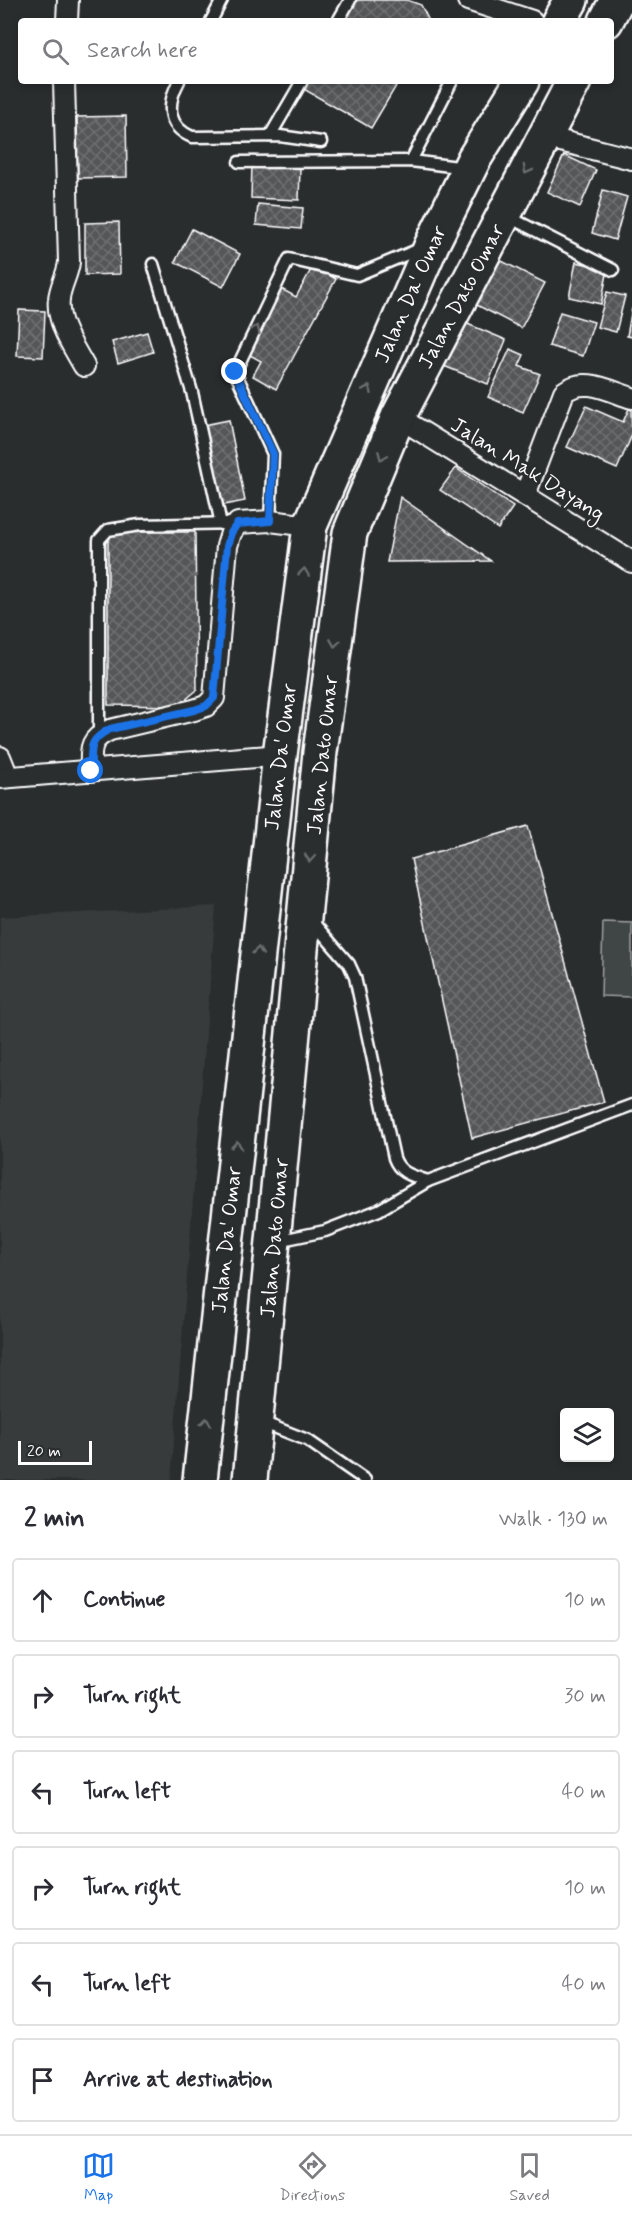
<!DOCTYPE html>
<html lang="en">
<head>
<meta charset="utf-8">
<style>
  :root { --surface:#fff; --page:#f7f7f7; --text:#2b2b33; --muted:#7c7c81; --line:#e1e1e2; --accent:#1a73e8 }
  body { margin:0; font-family:Mynerve,sans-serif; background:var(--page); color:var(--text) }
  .controls { position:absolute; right:18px; bottom:18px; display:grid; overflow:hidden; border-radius:6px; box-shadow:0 3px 9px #0003 }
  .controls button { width:54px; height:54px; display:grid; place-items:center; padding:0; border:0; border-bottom:2px solid var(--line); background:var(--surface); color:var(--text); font:30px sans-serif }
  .scale { position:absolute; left:18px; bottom:15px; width:74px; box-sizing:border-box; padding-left:6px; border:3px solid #fff; border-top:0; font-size:16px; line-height:21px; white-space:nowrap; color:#fff; -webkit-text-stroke:4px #2a2d2e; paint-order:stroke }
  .stop { position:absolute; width:18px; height:18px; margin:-14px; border:4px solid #1a73e8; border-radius:50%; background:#fff }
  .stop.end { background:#1a73e8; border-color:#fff; box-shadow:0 2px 6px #0008 }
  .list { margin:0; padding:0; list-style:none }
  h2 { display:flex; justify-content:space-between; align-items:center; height:78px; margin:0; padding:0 24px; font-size:26px }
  h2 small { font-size:20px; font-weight:400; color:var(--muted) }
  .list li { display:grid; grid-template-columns:39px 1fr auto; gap:18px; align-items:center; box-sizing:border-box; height:84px; margin:0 12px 12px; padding:0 12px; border:2px solid var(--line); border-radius:6px }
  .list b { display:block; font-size:22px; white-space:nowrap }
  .list em { font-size:20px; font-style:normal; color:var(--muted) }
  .icon { flex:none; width:33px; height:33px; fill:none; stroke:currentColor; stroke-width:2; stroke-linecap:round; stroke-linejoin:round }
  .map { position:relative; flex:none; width:632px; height:1480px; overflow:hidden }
  .search { position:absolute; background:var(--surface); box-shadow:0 3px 9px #0003; left:18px; right:18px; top:18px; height:66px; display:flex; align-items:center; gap:15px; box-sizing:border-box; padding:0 21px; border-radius:6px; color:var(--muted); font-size:22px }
  .sheet { height:654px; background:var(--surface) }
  nav { display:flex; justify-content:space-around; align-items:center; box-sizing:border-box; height:84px; border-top:2px solid var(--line); background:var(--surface); font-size:16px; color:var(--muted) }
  nav a { display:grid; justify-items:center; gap:3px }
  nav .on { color:var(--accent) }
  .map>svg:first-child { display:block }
</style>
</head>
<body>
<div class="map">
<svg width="632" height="1480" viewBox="0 0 632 1480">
  <defs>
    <pattern id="building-cross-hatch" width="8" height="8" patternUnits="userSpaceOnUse" patternTransform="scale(1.5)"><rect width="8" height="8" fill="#555758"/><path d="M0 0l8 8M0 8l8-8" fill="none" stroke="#6e7071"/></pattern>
  </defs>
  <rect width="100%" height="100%" fill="#2a2d2e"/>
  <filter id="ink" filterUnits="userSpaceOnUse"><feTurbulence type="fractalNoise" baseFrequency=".0167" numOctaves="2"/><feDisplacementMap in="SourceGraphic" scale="12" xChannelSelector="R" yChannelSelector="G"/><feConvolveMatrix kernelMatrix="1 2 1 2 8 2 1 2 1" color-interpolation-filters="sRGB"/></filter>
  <g filter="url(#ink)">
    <path fill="#373a3b" d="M216,906L171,1480H0V917Z"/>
    <path fill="#414445" stroke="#a0a2a2" stroke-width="1.5" d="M603,922L632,923V997L601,996Z"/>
    <g fill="url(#building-cross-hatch)" stroke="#fff" stroke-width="1.5">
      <path d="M353,0H407L421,5L429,21H341Z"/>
      <path d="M306,81H399L371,128L302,88Z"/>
      <path d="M126,116L127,177L78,178L77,117Z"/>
      <path d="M564,155L596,170L580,207L547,192Z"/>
      <path d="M252,165L300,168L299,200L251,198Z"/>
      <path d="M603,190L627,197L615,240L592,233Z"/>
      <path d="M258,204L303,208L301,229L256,225Z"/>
      <path d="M119,222L120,274L85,275V223Z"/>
      <path d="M192,229L240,254L223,287L175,262Z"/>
      <path d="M490,255L545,283L521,328L467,300Z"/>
      <path d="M576,262L608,269L601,304L569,297Z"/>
      <path d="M313,266L336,279L276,389L253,376L261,361L239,349L274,285L296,297Z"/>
      <path d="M607,292L625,296L616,332L597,327Z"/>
      <path d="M632,308V337L627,336Z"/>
      <path d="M19,310L45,311L43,357L17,356Z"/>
      <path d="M560,312L594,322L583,356L549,346Z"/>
      <path d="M463,322L506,340L488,384L444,366Z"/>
      <path d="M147,332L153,352L118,363L112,342Z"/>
      <path d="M510,349L524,355L519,366L540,374L523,412L488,397Z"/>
      <path d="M631,404L632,435L617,469L567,447L586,406L623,422Z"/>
      <path d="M229,420L245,501L219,506L203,425Z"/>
      <path d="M456,468L513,507L498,529L440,490Z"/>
      <path d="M400,497L491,561L387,562Z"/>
      <path d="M108,532H195L197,690L178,706L108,705Z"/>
      <path d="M528,826L604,1102L472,1138L411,859Z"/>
    </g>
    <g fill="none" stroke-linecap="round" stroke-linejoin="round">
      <g stroke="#fff" stroke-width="15">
        <g id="lane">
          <path d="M211,21L222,0"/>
          <path d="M338,21L350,0"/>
          <path d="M179,81C167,103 166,126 192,137L280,136L321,142"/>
          <path d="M270,136L302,81"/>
          <path d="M411,161L452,81"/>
          <path d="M239,162L411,161L466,168"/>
          <path d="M507,216L613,270"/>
          <path d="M153,264L192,392L221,524"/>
          <path d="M270,521L273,454L235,372L289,259L357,275L422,248"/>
          <path d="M99,735V540L108,530L140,525L238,523"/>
          <path d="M311,920L349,964L355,977L394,1158C400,1174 413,1176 428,1181L632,1105"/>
          <path d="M277,1241L325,1231L379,1210L428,1181"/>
          <path d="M259,1421L307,1440L365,1480"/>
        </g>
      </g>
      <g stroke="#fff" stroke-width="24">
        <g id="street">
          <path d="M468,0L532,21"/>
          <path d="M67,21L68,0"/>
          <path d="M64,81L69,262C68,274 60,286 59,299C56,322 73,346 84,366"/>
          <path d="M545,137L632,159"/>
          <path d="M398,417L632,562"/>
          <path d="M525,495L564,392C584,376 609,391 632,398"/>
          <path d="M0,757L8,777"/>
          <path d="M91,771C91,749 88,740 110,730L194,710L206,706L214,698L227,546L231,533L238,523L270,521L310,526"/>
          <path d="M0,778L280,755"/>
        </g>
      </g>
      <g stroke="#fff" stroke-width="38">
        <g id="highway">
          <path d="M559,21L571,0"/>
          <path d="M606,21L617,0"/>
          <path d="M200,1480L280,755L310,526L432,244L474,159L522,81"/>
          <path d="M250,1480L320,752L350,533L398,417L574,81"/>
        </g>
      </g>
      <use href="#lane" stroke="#2a2d2e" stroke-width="10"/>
      <use href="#street" stroke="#2a2d2e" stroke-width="20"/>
      <use href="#highway" stroke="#2a2d2e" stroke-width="33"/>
    </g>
    <defs><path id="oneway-chevron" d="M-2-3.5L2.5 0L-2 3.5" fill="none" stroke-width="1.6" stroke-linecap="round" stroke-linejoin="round" transform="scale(1.5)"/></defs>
    <g stroke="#6a6c6d">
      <use href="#oneway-chevron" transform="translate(527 170) rotate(118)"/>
      <use href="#oneway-chevron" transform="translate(256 329) rotate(-64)"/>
      <use href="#oneway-chevron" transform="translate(368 389) rotate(-66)"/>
      <use href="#oneway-chevron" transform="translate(382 456) rotate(113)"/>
      <use href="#oneway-chevron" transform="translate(304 572) rotate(-83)"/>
      <use href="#oneway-chevron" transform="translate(335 643) rotate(98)"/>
      <use href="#oneway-chevron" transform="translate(310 858) rotate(95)"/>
      <use href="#oneway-chevron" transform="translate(258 951) rotate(-84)"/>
      <use href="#oneway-chevron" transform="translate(237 1145) rotate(-84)"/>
      <use href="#oneway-chevron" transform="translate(206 1422) rotate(-84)"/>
    </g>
  </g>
  <g fill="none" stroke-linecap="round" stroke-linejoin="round" filter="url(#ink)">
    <path stroke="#1a73e8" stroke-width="8" d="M91,771C91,749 88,740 110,729L194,710L206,706L214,698L227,546L231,533L237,524L270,521L273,454L235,372"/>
  </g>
  <g text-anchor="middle" stroke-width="6" stroke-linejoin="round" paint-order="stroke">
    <g font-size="21" fill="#fff" stroke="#2a2d2e">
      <text transform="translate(410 294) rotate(-66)" y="7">Jalan Da' Omar</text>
      <text transform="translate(461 296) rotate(-62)" y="7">Jalan Dato Omar</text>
      <text transform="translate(528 469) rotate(32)" y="7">Jalan Mak Dayang</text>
      <text transform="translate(322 755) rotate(-84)" y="7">Jalan Dato Omar</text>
      <text transform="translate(280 757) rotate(-83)" y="7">Jalan Da' Omar</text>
      <text transform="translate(274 1238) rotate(-85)" y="7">Jalan Dato Omar</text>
      <text transform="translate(226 1240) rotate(-84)" y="7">Jalan Da' Omar</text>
    </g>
  </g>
</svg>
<div class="controls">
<button><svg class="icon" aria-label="layers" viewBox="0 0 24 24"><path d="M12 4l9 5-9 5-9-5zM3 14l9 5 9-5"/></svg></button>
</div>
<div class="scale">20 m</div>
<div class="stop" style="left:91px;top:771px"></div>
<div class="stop end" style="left:235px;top:372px"></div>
<div class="search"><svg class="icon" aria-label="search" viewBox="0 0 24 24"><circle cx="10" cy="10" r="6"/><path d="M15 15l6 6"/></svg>Search here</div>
</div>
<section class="sheet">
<h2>2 min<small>Walk · 130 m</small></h2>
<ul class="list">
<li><svg class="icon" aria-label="ahead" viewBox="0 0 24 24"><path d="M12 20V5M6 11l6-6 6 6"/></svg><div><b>Continue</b></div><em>10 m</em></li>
<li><svg class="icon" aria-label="right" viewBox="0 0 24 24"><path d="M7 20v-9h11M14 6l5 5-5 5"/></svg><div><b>Turn right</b></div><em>30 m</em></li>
<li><svg class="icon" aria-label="left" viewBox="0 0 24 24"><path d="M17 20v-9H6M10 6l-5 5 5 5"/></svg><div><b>Turn left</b></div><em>40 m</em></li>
<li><svg class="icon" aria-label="right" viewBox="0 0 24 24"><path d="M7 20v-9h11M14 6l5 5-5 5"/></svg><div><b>Turn right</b></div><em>10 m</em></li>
<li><svg class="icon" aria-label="left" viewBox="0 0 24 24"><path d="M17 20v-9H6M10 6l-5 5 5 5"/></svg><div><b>Turn left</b></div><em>40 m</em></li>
<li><svg class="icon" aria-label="arrive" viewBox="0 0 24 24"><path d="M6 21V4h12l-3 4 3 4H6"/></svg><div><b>Arrive at destination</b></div></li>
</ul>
</section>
<nav>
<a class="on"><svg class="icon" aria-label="map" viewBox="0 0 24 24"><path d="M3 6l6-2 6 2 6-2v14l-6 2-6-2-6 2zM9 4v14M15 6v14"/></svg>Map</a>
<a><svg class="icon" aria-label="directions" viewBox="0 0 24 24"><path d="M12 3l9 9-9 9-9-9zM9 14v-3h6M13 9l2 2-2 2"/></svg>Directions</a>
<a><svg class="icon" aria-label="saved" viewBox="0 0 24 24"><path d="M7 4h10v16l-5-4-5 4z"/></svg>Saved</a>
</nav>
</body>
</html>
